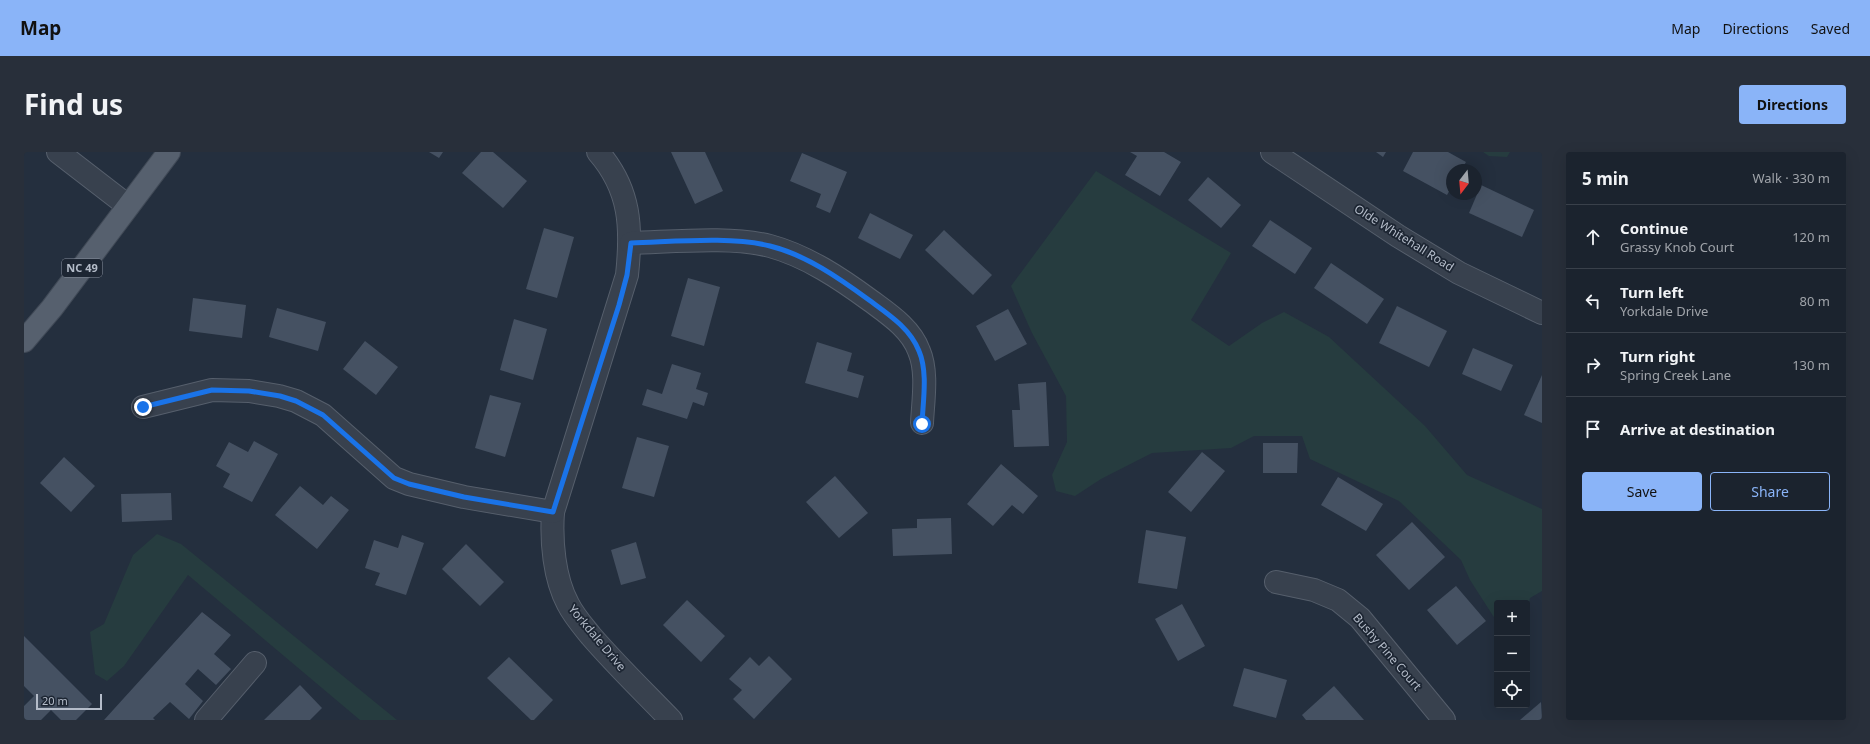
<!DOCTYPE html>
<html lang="en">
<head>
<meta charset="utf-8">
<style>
  :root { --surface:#1b232e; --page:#282f3a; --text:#f1f3f6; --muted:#a0a4aa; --line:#39404a; --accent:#8ab4f8 }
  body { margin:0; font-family:"Noto Sans",sans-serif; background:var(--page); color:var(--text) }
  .controls { position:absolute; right:12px; bottom:12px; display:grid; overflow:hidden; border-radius:4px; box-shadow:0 4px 16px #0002 }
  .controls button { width:36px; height:36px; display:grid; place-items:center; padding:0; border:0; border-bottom:1px solid var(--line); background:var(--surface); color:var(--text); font:20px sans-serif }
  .compass { position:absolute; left:1422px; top:12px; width:36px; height:36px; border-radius:50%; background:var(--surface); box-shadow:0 4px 16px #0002; rotate:196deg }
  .scale { position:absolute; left:12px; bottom:10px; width:66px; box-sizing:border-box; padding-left:4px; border:2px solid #b4bcc9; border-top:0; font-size:11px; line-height:14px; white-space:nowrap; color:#b4bcc9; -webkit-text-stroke:3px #1d2633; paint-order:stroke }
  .stop { position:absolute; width:12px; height:12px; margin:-9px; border:3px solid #1a73e8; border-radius:50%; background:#fff }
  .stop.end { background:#1a73e8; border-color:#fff; box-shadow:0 1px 4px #0008 }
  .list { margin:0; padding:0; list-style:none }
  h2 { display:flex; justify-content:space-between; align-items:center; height:52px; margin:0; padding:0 16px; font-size:17px }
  h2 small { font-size:13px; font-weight:400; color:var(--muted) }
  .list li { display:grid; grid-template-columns:26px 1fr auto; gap:12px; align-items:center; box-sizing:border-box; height:64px; padding:0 16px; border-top:1px solid var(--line) }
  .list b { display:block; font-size:15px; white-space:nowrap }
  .list p { margin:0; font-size:13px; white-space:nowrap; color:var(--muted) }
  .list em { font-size:13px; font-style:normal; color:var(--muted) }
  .actions { display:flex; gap:8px; padding:12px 16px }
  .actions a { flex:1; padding:9px 0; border:1px solid var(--accent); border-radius:4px; text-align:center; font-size:14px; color:var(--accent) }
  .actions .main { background:var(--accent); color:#111 }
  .icon { flex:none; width:22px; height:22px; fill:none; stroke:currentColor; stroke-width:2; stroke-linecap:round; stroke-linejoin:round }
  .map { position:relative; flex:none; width:1518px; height:568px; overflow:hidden; border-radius:4px }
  header { display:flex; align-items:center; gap:24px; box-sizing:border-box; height:56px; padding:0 20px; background:var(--accent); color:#111 }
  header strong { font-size:19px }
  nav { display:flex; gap:22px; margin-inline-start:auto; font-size:14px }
  .intro { display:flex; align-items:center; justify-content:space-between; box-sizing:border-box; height:96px; padding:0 24px }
  h1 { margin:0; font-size:28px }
  .button { padding:10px 18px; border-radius:4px; background:var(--accent); color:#111; font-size:14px; font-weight:700 }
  main { display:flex; gap:24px; padding:0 24px }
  aside { flex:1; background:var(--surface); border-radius:4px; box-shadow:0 4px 16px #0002 }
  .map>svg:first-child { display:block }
</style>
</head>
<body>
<header>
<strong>Map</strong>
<nav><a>Map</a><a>Directions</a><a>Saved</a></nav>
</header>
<div class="intro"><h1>Find us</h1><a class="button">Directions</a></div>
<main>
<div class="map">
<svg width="1518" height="568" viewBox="0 0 1518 568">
  <rect width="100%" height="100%" fill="#242f3e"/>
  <g fill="#263c3f">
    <path d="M1459,0H1486L1483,5L1465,4Z"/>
    <path d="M1072,19L1207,101L1167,168L1205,194L1238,171L1260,160L1305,185L1401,274L1443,323L1518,357V439L1506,446L1503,457V451H1473V470L1446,428L1437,408L1375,349L1286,307L1278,284H1230L1207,296L1128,301L1077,327L1051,344L1032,339L1028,323L1043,290L1042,244L1008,181L987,134Z"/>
    <path d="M133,382L157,392L373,568H336L164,423L100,514L83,529L71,522L66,480L80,472L109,403Z"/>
  </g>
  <g fill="#455162">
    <path d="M405,0H419L415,6Z"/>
    <path d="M457,0H469L503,29L479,56L438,21Z"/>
    <path d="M647,0H681L699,39L671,52Z"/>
    <path d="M1106,0H1140L1157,10L1136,44L1101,23L1113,4Z"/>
    <path d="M1352,0H1362L1359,5Z"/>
    <path d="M1389,0H1424L1442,10L1437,18H1428V34L1423,43L1379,19Z"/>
    <path d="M778,1L823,20L806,61L792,55L797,42L766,29Z"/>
    <path d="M1184,25L1217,53L1197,76L1164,48Z"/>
    <path d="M1457,33L1510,58L1498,85L1445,61Z"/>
    <path d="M846,61L889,83L876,107L834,86Z"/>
    <path d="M1246,68L1288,96L1271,122L1228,94Z"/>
    <path d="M520,76L550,85L533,146L502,137Z"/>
    <path d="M920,78L968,123L949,143L901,98Z"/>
    <path d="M1307,111L1360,147L1343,172L1290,136Z"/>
    <path d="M664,126L696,135L680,194L647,184Z"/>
    <path d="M169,146L222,153L218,186L165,179Z"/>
    <path d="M1373,154L1423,179L1405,215L1355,191Z"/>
    <path d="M253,156L302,170L294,199L245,185Z"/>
    <path d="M984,157L1003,192L971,209L952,174Z"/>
    <path d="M490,167L523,177L509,228L476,218Z"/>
    <path d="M341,189L374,215L352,243L319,217Z"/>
    <path d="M793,190L828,201L823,219L840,224L834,246L781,231Z"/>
    <path d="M1449,196L1489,213L1477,239L1438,222Z"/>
    <path d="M648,212L677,221L672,237L684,241L680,254L669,250L663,267L618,253L623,237L638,242Z"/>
    <path d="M1518,223V271L1500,263Z"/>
    <path d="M1022,230L1025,294L990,295L988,258H996L994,232Z"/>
    <path d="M466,243L497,251L481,305L451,296Z"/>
    <path d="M613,285L645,294L630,345L598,336Z"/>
    <path d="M230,289L254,302L228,350L199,335L206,322L192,314L205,290L224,300Z"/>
    <path d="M1239,291H1274L1273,321H1239Z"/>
    <path d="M1178,300L1201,319L1167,360L1144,340Z"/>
    <path d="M40,305L71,334L47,360L16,331Z"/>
    <path d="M977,312L1014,344L999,362L988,353L969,374L943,352Z"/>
    <path d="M811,324L844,361L815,386L782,350Z"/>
    <path d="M1314,325L1359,352L1342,379L1297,353Z"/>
    <path d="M276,334L299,353L307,344L325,358L293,397L251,363Z"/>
    <path d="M147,341L148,368L98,370L97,342Z"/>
    <path d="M927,366L928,402L869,404L868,377L893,376V367Z"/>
    <path d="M1388,370L1421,405L1385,438L1352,403Z"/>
    <path d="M1122,378L1162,385L1153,437L1114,431Z"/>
    <path d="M378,383L400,391L382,443L351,433L356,421L341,416L350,388L374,396Z"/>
    <path d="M612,390L622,426L597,433L587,398Z"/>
    <path d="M442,392L480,430L456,454L418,417Z"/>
    <path d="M1432,434L1462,469L1433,493L1403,458Z"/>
    <path d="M663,448L701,484L677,510L639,473Z"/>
    <path d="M1158,452L1181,494L1154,509L1131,467Z"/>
    <path d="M178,460L207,483L190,502L207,517L192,533L174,517L161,532L179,549L165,567L146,550L129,566L131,568H80Z"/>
    <path d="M0,484L68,552L52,568H37L27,558L17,568H0V554L10,544L0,534Z"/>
    <path d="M745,504L768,527L730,567L709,547L718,538L705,527L726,505L735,514Z"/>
    <path d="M485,505L529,548L510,568H507L463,526Z"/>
    <path d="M1220,516L1263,528L1252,566L1209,554Z"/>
    <path d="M276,533L298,556L286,568H240Z"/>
    <path d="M1310,534L1340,568H1282L1278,563Z"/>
    <path d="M1517,550L1518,568H1496Z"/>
  </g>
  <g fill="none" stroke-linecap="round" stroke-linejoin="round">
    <g stroke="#565f6c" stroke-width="24">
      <g id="minor">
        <path d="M34,0L104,54"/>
        <path d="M574,0C607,38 608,76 603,123L529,360C527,389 530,426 544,452C550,464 559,474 567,484C592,513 620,540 647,568"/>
        <path d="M1248,0L1374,84L1435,121L1518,161"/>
        <path d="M607,91C648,90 707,84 746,94C783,104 817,127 847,149C866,163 887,177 895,199C904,220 899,249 898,271"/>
        <path d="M119,255L188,238L225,239L255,244L272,249L299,263L370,326L385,332L440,345L529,360"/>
        <path d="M1252,430L1290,438L1314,448L1336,466L1420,568"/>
        <path d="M182,568L231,511"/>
      </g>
    </g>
    <g stroke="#414a57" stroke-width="24">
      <path id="primary" d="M0,189L28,156L145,0"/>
    </g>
    <use href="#minor" stroke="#38414e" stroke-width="22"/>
    <use href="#primary" stroke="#56606e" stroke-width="22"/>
  </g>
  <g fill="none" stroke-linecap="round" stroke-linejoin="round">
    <path stroke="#1a73e8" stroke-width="5" d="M119,255L188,238L225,239L256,244L272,249L299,263L370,326L385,332L440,345L529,360L595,153L603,123L607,91C648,90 707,84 746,94C782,103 815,126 845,148C864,162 886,176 895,199C904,220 899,249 898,272"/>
  </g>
  <g text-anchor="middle" stroke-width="3.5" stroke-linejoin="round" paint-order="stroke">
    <rect fill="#1d2633" stroke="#878f9c" stroke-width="1" x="38" y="107" width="40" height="18" rx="3"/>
    <g font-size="11" font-weight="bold" fill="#b4bcc9">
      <text x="58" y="120">NC 49</text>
    </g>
    <g font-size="12" fill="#b4bcc9" stroke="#1d2633">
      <text transform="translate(1380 86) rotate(32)" y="4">Olde Whitehall Road</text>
      <text transform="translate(573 486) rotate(50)" y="4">Yorkdale Drive</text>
      <text transform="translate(1363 500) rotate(49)" y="4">Bushy Pine Court</text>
    </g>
  </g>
</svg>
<div class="controls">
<button>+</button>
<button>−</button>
<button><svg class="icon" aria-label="locate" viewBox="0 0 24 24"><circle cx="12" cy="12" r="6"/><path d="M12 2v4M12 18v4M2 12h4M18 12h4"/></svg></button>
</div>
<svg class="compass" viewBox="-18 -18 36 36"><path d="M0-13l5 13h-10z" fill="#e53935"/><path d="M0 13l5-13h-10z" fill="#a0a4aa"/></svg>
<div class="scale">20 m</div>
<div class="stop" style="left:898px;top:272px"></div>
<div class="stop end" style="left:119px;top:255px"></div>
</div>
<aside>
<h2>5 min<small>Walk · 330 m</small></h2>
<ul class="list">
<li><svg class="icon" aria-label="ahead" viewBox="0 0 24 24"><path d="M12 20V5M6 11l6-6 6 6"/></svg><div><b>Continue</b><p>Grassy Knob Court</p></div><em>120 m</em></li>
<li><svg class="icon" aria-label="left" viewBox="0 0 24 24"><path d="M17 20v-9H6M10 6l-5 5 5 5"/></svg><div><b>Turn left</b><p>Yorkdale Drive</p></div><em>80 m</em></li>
<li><svg class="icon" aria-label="right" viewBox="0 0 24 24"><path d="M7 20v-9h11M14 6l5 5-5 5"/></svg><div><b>Turn right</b><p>Spring Creek Lane</p></div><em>130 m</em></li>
<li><svg class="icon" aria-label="arrive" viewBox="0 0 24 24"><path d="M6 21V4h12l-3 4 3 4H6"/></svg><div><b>Arrive at destination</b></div></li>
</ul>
<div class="actions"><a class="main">Save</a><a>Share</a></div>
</aside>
</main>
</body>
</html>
